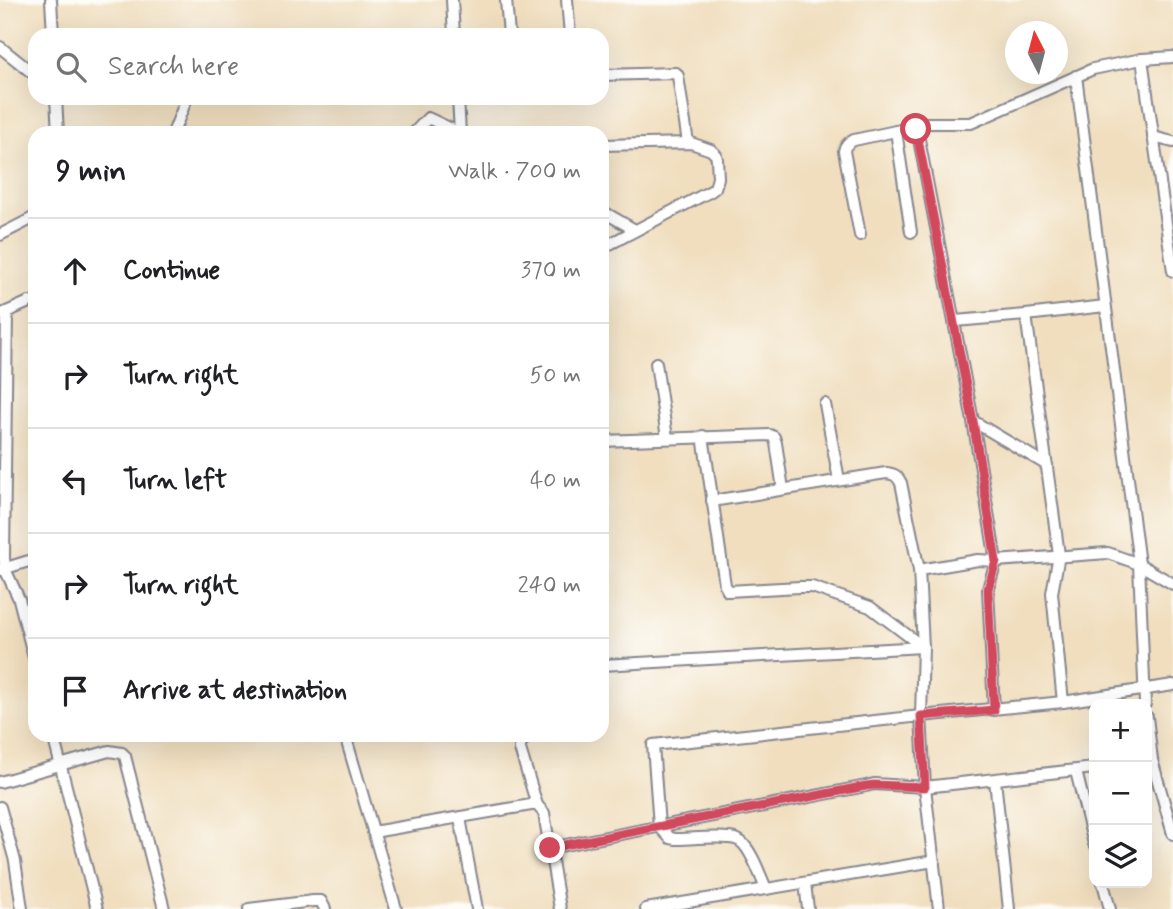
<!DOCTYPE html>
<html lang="en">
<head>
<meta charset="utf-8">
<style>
  :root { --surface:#fff; --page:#f6f6f6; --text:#202124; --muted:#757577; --line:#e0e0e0 }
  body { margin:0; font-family:Mynerve,sans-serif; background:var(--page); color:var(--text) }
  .controls { position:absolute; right:21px; bottom:21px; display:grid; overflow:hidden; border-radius:14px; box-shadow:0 7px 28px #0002 }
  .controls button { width:63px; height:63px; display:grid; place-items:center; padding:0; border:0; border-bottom:2px solid var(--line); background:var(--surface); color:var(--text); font:35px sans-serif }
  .compass { position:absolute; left:1005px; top:21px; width:63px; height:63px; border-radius:50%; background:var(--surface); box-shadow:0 7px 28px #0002; rotate:354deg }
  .stop { position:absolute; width:21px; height:21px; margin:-16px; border:5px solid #d1495b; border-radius:50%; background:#fff }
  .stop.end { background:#d1495b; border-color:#fff; box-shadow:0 2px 7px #0008 }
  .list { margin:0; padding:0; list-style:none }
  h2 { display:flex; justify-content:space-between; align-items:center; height:91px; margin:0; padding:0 28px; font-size:30px }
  h2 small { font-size:23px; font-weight:400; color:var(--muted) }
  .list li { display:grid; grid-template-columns:46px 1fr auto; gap:21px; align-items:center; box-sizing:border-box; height:105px; padding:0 28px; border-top:2px solid var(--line) }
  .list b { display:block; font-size:26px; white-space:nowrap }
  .list em { font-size:23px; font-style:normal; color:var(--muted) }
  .icon { flex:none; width:38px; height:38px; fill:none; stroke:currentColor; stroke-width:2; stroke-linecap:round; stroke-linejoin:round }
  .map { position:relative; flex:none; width:1173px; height:909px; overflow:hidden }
  .search { position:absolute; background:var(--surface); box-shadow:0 7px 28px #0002; left:28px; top:28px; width:581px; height:77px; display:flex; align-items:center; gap:18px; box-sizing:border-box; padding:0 24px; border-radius:21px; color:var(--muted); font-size:26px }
  .panel { position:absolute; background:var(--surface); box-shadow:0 7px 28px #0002; left:28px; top:126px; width:581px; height:616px; border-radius:21px }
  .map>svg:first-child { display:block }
</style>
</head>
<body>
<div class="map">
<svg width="1173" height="909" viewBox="0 0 1173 909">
  <rect width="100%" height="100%" fill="#fdfcf7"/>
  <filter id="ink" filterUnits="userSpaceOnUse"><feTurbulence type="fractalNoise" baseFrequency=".0143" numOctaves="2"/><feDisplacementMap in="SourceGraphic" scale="14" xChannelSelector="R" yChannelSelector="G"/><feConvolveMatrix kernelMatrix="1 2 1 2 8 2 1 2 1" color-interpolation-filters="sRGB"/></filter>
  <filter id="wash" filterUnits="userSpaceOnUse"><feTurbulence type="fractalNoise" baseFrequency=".00686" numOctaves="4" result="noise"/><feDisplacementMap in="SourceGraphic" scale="28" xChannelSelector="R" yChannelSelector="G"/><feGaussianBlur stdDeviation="1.57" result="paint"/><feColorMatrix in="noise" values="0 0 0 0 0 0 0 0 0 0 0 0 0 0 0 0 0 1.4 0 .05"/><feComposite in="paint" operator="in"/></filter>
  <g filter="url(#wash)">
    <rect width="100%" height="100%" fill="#f0debe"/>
  </g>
  <g filter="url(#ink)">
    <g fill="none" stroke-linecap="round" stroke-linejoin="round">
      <g stroke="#86868e" stroke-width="14">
        <g id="minor">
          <path d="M51,0L53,35"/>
          <path d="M452,0L454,35"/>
          <path d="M506,0L509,35"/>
          <path d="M567,0L570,35"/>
          <path d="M0,47L35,75"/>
          <path d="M1142,59L1173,271"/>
          <path d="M602,75L676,73L678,76L688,143"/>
          <path d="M1076,76L1139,564L1145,704"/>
          <path d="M56,98L58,133"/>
          <path d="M458,98L460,133"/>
          <path d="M896,131L911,232"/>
          <path d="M173,133L187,98"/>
          <path d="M414,133L428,118L460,133"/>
          <path d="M1153,137L1173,142"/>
          <path d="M602,145L691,143L711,150L716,155L717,159L718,178L715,188L711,191L602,248"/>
          <path d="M602,211L635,230"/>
          <path d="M0,235L35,217"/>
          <path d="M860,235L844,151C845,145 848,143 854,140L919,126"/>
          <path d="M7,312L4,557L5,569L19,599L35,662"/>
          <path d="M2,314L29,302"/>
          <path d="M1026,315L1059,555L1052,593L1063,702"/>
          <path d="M955,321L1026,315L1105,306"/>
          <path d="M656,363L667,438"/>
          <path d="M825,404L839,480"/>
          <path d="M973,421L1047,465"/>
          <path d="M703,436L725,585L728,591L800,587H812L870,607L923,647"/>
          <path d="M602,441L770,435L774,437L776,443L783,489"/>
          <path d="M712,501L886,473C894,474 897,475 901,483L919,570"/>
          <path d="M0,570L35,559"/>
          <path d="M1173,584L1139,564L1108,553L996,561L978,560L919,570L923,647L921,716L1063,702L1173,685"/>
          <path d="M602,665L923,647"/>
          <path d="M994,710L988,589L996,561L973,421L917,129L919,126L923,123H971L1093,69L1142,59L1173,57"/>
          <path d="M1147,717L1152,760L1173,834"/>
          <path d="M53,735L97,909"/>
          <path d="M345,735L396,909"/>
          <path d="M527,735L520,745V749L537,805"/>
          <path d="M1076,771L1094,844"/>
          <path d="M995,780L1009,909"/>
          <path d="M0,782L109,751L122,753L125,756L127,764L164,909"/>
          <path d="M0,807L15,861L22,909"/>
          <path d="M460,818L477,909"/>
          <path d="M373,832L531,805H537L544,813L560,909"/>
          <path d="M550,848L866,786L874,784L925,787L921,716L653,745L659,826L670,838L675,839C689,839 727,835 738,840C750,845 761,877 766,889"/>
          <path d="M805,883L808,909"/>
          <path d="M1103,883L1110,909"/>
          <path d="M249,909L313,901H321L325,909"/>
          <path d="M646,909L934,861"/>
          <path d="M939,909L925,787L1094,768"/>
        </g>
      </g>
      <use href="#minor" stroke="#fff" stroke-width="10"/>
    </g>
  </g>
  <g fill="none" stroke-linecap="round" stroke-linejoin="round" filter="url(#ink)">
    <path stroke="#d1495b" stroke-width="9" d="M550,848L866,786L874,785L925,787L921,716L994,710L988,589L996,561L973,421L916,129"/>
  </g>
</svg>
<div class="controls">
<button>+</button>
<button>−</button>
<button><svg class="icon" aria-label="layers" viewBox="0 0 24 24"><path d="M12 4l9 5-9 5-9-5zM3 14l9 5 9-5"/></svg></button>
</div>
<svg class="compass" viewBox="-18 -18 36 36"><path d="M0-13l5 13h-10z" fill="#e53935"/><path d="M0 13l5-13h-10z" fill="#757577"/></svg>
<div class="stop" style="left:916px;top:129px"></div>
<div class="stop end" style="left:550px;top:848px"></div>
<div class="search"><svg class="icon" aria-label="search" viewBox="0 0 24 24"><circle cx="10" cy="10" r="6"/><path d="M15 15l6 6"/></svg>Search here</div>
<section class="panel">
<h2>9 min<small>Walk · 700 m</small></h2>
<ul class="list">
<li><svg class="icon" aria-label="ahead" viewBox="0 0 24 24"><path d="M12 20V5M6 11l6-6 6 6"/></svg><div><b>Continue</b></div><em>370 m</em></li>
<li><svg class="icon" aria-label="right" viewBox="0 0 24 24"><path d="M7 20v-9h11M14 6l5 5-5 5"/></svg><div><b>Turn right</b></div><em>50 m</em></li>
<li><svg class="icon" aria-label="left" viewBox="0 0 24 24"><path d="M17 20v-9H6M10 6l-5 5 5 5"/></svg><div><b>Turn left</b></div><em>40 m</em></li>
<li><svg class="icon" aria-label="right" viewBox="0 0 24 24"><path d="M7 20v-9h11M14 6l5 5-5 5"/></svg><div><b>Turn right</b></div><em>240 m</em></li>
<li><svg class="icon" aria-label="arrive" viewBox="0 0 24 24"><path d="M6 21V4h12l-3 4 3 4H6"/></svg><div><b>Arrive at destination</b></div></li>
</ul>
</section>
</div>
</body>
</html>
